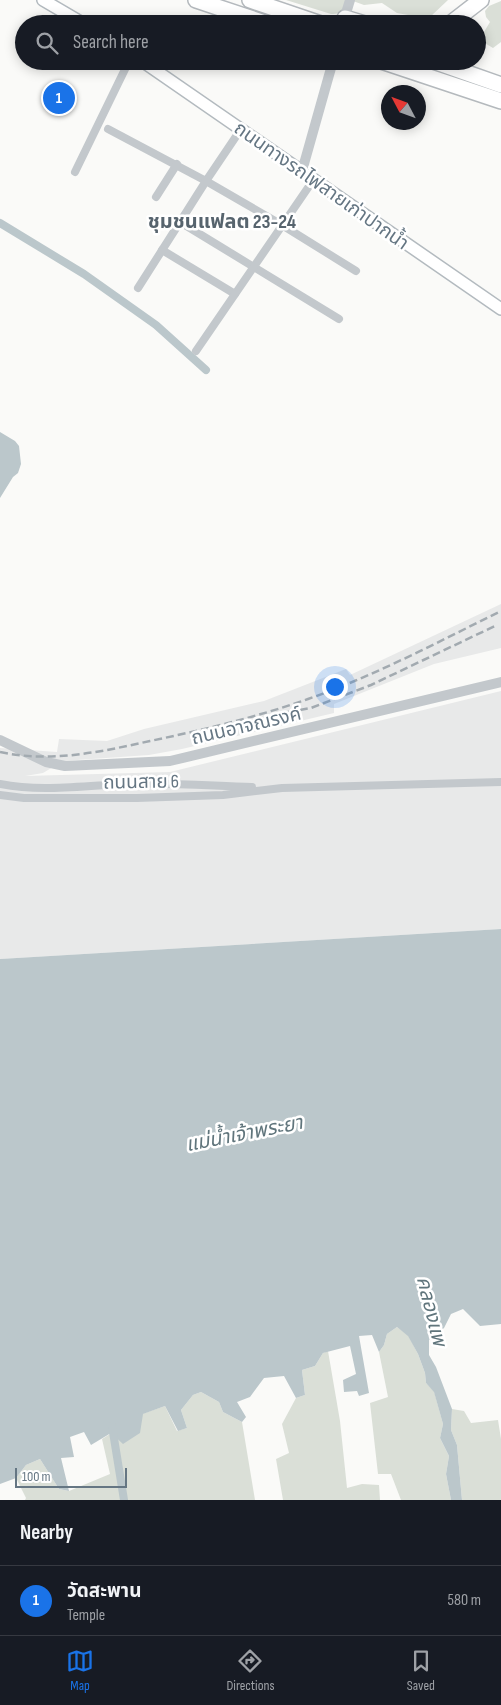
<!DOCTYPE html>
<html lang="en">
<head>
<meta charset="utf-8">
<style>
  :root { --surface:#171b24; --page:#242831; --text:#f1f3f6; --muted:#9ea1a6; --line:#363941; --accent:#1a73e8 }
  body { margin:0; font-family:"Sofia Sans Condensed","Noto Sans Thai",sans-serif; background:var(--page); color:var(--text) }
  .compass { position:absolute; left:381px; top:85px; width:45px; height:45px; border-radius:50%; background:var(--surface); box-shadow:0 2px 12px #0003; rotate:311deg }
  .scale { position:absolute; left:15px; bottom:12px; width:112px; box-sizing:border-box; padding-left:5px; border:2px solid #657683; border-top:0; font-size:14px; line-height:18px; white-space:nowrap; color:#657683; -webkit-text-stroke:4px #fff; paint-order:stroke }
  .you { position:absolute; left:334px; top:686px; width:18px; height:18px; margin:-12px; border:4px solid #fff; border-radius:50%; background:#1a73e8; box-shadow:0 0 0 8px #1a73e833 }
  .badge { display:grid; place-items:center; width:32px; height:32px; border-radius:50%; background:var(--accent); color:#fff; font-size:16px; font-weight:700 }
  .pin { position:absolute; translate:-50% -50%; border:2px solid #fff; box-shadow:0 1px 5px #0006 }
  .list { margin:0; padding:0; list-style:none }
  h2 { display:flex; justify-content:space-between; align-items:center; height:65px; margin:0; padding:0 20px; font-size:21px }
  h2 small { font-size:16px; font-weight:400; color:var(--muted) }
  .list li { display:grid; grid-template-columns:32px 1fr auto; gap:15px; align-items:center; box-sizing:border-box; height:70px; padding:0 20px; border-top:1px solid var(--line) }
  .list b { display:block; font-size:19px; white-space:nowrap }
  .list p { margin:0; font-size:16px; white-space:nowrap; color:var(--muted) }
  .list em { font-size:16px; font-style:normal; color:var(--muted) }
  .icon { flex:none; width:28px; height:28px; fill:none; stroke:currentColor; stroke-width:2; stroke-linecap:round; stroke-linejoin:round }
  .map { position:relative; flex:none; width:501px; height:1500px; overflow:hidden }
  .search { position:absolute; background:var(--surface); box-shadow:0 2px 12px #0003; left:15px; right:15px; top:15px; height:55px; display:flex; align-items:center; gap:12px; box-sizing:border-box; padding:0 18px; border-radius:28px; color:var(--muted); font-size:19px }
  .sheet { height:135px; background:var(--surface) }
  nav { display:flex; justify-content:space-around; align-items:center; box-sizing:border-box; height:70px; border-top:1px solid var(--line); background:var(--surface); font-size:14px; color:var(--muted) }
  nav a { display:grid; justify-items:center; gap:2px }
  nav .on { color:var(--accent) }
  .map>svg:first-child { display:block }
</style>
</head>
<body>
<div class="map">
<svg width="501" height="1500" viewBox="0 0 501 1500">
  <rect width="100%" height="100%" fill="#fafaf8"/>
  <path fill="#e8e9e9" d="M501,604V648L434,664L334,704V713L182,749L149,755L63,761L43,773L25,776L170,772L501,691V929L0,959V748L57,752L59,739L107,741L144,729L264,701L346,669L350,675Z"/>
  <g fill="#dadfd7">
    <path d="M286,0H448L430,17L419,21L408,15L397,13L382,3L364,5L353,1C346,8 341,15 331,14Z"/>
    <path d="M501,1V42L493,48C485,43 480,41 477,32H484L490,22L486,17L485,11L489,6Z"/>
    <path d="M397,1327L408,1335L418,1354L425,1373L426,1383L434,1391L443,1424L440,1438L449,1456L446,1474L451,1500H401L391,1474H378L370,1403L388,1397L379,1352L384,1345L387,1334Z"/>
    <path d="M328,1351L340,1421L347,1488L362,1484L379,1485L380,1500H283L276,1459L289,1453L282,1424L296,1398L305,1395L302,1370L315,1366L323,1353Z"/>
    <path d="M201,1392L219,1402L223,1412L242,1422L255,1500H25L26,1498L16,1478L26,1465L40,1459L59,1489L69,1491L110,1474L102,1439L142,1414L165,1406L177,1431L187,1428L181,1410L193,1395Z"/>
    <path d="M452,1409L464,1411L471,1423L498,1420L501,1439V1500H462L457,1445L451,1430Z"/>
  </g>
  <g fill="#bbc7cb">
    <path d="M0,432L15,441L19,446L21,464L18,473L13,477L0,498Z"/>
    <path d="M501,929V1324L480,1326L463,1309L451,1314L444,1328L429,1340V1355L436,1367L452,1409L451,1430L457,1445L462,1500H451L446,1474L449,1456L440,1438L443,1424L434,1392L426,1383L425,1373L418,1354L408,1336L397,1327L387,1334L384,1345L379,1352L372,1335L359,1336L369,1393L359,1396L357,1391L344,1392L343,1380L356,1374L350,1346L323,1353L315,1366L302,1370L305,1395L296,1398L284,1376L264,1378L250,1397L237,1402L246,1417L242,1422L223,1412L219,1402L201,1392L193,1395L181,1410L187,1428L178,1431L165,1406L143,1414L140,1433L123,1444L111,1433L91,1445L84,1432L70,1437L74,1457L61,1458L69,1491L59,1489L40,1459L26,1465L16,1478L0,1484V959Z"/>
  </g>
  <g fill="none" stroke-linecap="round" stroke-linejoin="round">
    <g stroke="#bbc7cb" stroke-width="8">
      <path d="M0,223L84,274L156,325L206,370"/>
      <path d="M112,1426L124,1500"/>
    </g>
    <g stroke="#b3babf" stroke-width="14">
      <g id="secondary">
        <path d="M43,0L84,24"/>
        <path d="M142,61L501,309"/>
      </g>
    </g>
    <g stroke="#b4b9bd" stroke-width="18">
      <g id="motorway">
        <path d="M196,0L268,24"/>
        <path d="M250,0L321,24"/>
        <path d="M345,18L365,24"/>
        <path d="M450,24L481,0"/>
        <path d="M381,61L501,101"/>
        <path d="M433,61L501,85"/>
      </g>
    </g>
    <g stroke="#c3c8cc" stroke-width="8">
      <path d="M108,129L206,181L241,129"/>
      <path d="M75,172L129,61"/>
      <path d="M156,197L177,164"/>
      <path d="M180,222L206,181L282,225L356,271"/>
      <path d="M162,250L235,294"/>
      <path d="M138,288L180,222L339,319"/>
      <path d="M196,351L314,179"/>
      <path d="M0,784C46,793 91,784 137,784C176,783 214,786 252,787"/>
      <path d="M0,795L24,798H137L223,795L282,788L501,782"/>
    </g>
    <g stroke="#c3c8cc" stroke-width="10">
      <path d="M343,23L350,0"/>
      <path d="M302,171L333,61"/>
      <path d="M0,740L46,762L65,766L170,761L501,682"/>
    </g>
    <use href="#secondary" stroke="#fff" stroke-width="11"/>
    <use href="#motorway" stroke="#fff" stroke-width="15"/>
    <g stroke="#a2aab0" stroke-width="2.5" stroke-dasharray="8 4" stroke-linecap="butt">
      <path d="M288,712L311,708L371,685L497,625"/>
      <path d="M0,752C51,763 100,752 150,741C203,730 257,717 308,699C374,676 438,642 501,611"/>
    </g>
  </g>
  <g text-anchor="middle" stroke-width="5" stroke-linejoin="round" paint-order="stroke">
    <g font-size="19" fill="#657683" stroke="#fff">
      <text transform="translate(322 185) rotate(35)" y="7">ถนนทางรถไฟสายเก่าปากน้ำ</text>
      <text transform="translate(246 725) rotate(-13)" y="7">ถนนอาจณรงค์</text>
      <text transform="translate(141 781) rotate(-1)" y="7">ถนนสาย 6</text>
    </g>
    <g font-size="20" font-weight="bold" fill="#57646e" stroke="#fff">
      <text x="222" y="228">ชุมชนแฟลต 23-24</text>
    </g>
    <g font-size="20" font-style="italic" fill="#60757c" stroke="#fff">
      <text transform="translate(244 1133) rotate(-11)" y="7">แม่น้ำเจ้าพระยา</text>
      <text transform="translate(432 1311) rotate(76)" y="7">คลองแพ</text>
    </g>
  </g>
</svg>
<svg class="compass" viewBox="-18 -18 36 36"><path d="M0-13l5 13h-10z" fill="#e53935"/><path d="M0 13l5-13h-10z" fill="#9ea1a6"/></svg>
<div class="scale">100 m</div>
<div class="you"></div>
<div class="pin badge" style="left:59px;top:98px">1</div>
<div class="search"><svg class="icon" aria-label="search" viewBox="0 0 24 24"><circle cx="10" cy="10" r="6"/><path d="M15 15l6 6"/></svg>Search here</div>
</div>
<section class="sheet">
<h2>Nearby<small></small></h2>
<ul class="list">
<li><span class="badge">1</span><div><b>วัดสะพาน</b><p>Temple</p></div><em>580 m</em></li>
</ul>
</section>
<nav>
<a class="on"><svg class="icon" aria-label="map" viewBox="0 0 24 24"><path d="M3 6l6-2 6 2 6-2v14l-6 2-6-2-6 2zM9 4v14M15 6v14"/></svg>Map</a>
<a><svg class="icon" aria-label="directions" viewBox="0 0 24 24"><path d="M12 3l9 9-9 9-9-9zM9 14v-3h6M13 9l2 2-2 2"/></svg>Directions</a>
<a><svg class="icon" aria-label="saved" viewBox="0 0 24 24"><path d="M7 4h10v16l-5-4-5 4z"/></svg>Saved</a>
</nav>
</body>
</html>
